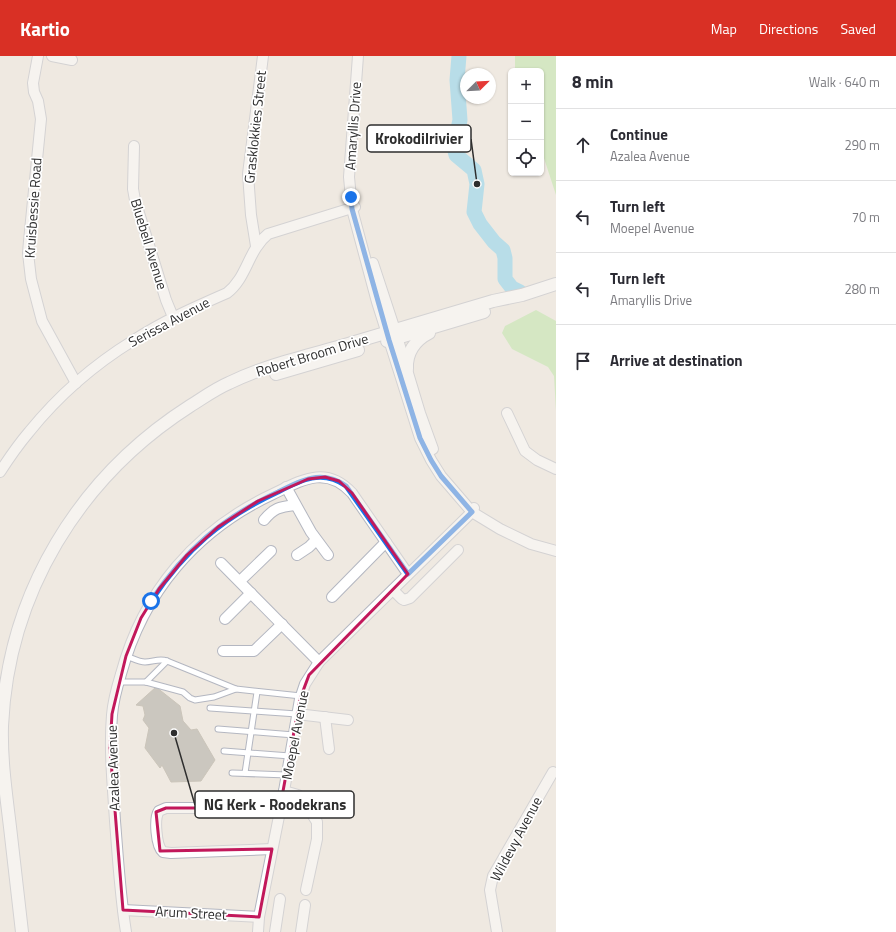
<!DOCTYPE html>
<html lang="en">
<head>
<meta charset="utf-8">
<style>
  :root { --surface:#fff; --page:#f2f2f3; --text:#2b2b33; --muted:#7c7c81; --line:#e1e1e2; --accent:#d93025 }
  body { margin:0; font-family:"Titillium Web",sans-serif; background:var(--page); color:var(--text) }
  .controls { position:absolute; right:12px; top:12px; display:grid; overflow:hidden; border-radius:6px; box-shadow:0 1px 3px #0004 }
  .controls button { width:36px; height:36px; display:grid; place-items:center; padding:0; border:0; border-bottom:1px solid var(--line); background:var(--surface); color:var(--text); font:20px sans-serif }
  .compass { position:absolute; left:460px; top:12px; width:36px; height:36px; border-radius:50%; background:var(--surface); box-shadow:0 1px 3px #0004; rotate:66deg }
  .stop { position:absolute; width:12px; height:12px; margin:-9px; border:3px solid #1a73e8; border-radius:50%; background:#fff }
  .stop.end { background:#1a73e8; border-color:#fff; box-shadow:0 1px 4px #0008 }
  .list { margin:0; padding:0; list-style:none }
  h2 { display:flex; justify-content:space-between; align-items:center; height:52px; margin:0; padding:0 16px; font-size:17px }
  h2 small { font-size:13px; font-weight:400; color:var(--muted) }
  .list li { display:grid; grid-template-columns:26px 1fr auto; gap:12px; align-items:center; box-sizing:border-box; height:72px; padding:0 16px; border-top:1px solid var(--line) }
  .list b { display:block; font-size:15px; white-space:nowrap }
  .list p { margin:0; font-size:13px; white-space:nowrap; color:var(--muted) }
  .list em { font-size:13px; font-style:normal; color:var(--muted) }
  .icon { flex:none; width:22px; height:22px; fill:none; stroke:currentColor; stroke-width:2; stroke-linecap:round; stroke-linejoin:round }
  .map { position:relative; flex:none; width:556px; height:876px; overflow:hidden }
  header { display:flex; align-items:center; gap:24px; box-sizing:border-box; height:56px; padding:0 20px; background:var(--accent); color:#fff }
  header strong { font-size:19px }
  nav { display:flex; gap:22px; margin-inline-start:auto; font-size:14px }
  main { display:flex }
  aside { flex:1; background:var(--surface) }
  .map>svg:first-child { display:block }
</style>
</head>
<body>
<header>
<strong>Kartio</strong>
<nav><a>Map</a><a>Directions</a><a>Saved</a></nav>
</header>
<main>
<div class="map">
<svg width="556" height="876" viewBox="0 0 556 876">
  <rect width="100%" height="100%" fill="#efe9e1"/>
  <g fill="#b6e59e">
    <path d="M515,0H556V139L541,93V15H515Z"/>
    <path d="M536,254L556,265V355L554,320L548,311L512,293L502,277L505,270Z"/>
  </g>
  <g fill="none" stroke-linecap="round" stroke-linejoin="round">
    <path stroke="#75cff0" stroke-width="15" d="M459,0L457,24L460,64L454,91L456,99L474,114L477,128L474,156L480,168L494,186L503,194L505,202V223L512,232L520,236"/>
  </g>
  <path fill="#cbc7bf" stroke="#cbc5ba" d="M156,631L180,650L183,665L191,674L197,673L215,704L201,725L171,726L162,709L160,712L145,692L149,672L143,664L145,659L143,650L136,649Z"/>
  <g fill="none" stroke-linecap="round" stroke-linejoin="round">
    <g stroke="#b4b7c1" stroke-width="7">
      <g id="service">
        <path d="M126,600C132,602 139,606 145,606C153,606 159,602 167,605L236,633L301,640"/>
        <path d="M118,626H146L183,636L190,642L195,644L214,641L236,633"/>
        <path d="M146,626L167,605"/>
        <path d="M210,652L297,658"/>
        <path d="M218,673L294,679"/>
        <path d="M224,695L290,700"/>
        <path d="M232,717L287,719"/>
        <path d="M245,717L257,636"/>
      </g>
    </g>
    <g stroke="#b4b7c1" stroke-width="12">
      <g id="minor">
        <path d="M38,0L33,27L34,36L38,45L41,63L29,185L28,197L31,223L42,265L76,327"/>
        <path d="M52,0L72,4"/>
        <path d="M358,0L349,121L352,153L377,246L420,382L431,404L441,420L472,456L500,473L531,488L556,495"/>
        <path d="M134,90L133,133L135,144L166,244L173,261"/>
        <path d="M256,190L251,159L248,118L263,0"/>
        <path d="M373,207L395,274L420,357L433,393"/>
        <path d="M507,357L525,395L537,404L556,413"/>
        <path d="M0,416C9,402 18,389 29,376C58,340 95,308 134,284C163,265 195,251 227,237C247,222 248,194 268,178L355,151"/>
        <path d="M286,431L311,476L328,499"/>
        <path d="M264,464C274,452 279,451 295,449"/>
        <path d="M297,499L309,491L316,484"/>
        <path d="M221,507L319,606"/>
        <path d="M240,525L271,495"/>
        <path d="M393,534L402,543L404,544L410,542L458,494"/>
        <path d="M332,541L386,486"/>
        <path d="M225,563L251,537"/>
        <path d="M223,595H254L282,568"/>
        <path d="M297,658L348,664"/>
        <path d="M325,661L329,693"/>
        <path d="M284,735L298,739L312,758L317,766V783L306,834"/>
        <path d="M272,793L171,797L163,796C156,790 154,762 159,755L166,752H228L281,746"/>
        <path d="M123,854L259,861"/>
        <path d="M126,876C120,839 118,802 115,765C113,730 109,695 112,659C113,646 117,631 121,618C143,536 196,474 273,438C302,424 326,409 352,437L408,518"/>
        <path d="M258,876L259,861L284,735L300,643L305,628L319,606L472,456L474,452"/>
        <path d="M275,876L280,843"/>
        <path d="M301,876L305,849"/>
        <path d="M497,876L490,834L493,820L553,716"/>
      </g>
    </g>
    <g stroke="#b4b7c1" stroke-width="14">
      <g id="tertiary">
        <path d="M387,285L484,256"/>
        <path d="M407,313C406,297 415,284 429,277"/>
        <path d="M276,318L358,294"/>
        <path d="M22,876C18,841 14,806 10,771C6,737 1,704 2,670C8,537 79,421 190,350C203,342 215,333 229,327C264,310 302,301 338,291C390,276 441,260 493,245L522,239L556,228"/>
      </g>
    </g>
    <use href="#service" stroke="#fff" stroke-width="5"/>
    <use href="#minor" stroke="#fff" stroke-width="10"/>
    <use href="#tertiary" stroke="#fff" stroke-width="12"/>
  </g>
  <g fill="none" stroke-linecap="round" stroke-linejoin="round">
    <path stroke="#1a73e8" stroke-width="5" d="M151,545C185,494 222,462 278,436C301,424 322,413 346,430L408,518L472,456L441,420L431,404L420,382L389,284L352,153L351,141"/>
  </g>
  <path d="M0 0H556V876H0ZM325,421L339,425L352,437L408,518L309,619L300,643L281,746L228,752H166L156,756L160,795L272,793L259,861L123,854L110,692L112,658L126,600L141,562L159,533L187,499L218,471L258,445L308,423Z" fill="#efe9e1" fill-opacity=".55" fill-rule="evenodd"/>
  <path fill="none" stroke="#c2185b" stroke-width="3" stroke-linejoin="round" d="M325,421L339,425L352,437L408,518L309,619L300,643L281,746L228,752H166L156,756L160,795L272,793L259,861L123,854L110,692L112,658L126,600L141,562L159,533L187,499L218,471L258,445L308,423Z"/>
  <g text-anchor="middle" stroke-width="3.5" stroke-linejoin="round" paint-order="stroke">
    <g font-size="14" fill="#2e2e2e" stroke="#fff">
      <text transform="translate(353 70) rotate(-86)" y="5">Amaryllis Drive</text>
      <text transform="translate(255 71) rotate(-84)" y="5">Grasklokkies Street</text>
      <text transform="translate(33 152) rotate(-86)" y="5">Kruisbessie Road</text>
      <text transform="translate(149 188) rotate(73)" y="5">Bluebell Avenue</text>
      <text transform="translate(169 266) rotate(-28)" y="5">Serissa Avenue</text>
      <text transform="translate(312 299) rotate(-17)" y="5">Robert Broom Drive</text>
      <text transform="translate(295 679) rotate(-79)" y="5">Moepel Avenue</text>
      <text transform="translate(113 712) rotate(-92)" y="5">Azalea Avenue</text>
      <text transform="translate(516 783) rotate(-62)" y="5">Wildevy Avenue</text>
      <text transform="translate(191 857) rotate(3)" y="5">Arum Street</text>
    </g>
  </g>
  <path fill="none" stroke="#2e2e2e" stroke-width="1.5" d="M477 128L471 83M174 677L195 749"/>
  <g fill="#2e2e2e" stroke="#fff" stroke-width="1.5">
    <circle cx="477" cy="128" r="4"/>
    <circle cx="174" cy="677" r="4"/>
  </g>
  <g fill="#fff" stroke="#2e2e2e" stroke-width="1.5">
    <rect x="367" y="69" width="104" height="27" rx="4"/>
    <rect x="195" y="735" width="159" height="27" rx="4"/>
  </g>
  <g font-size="15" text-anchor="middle" font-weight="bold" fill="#2e2e2e">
    <text x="419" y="88">Krokodilrivier</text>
    <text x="275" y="754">NG Kerk - Roodekrans</text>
  </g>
</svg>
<div class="controls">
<button>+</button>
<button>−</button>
<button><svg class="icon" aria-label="locate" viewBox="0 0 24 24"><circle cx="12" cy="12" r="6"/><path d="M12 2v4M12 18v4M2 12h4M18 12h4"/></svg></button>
</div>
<svg class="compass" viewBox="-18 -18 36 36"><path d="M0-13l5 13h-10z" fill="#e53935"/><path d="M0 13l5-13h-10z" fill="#7c7c81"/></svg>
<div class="stop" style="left:151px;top:545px"></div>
<div class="stop end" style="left:351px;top:141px"></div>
</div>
<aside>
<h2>8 min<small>Walk · 640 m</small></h2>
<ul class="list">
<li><svg class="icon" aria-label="ahead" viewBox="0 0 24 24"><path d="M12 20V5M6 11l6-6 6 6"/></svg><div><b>Continue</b><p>Azalea Avenue</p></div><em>290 m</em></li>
<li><svg class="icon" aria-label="left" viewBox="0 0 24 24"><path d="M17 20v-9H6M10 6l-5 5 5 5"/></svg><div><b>Turn left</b><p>Moepel Avenue</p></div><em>70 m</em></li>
<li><svg class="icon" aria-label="left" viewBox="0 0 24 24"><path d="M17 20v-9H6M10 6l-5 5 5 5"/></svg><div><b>Turn left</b><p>Amaryllis Drive</p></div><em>280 m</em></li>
<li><svg class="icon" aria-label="arrive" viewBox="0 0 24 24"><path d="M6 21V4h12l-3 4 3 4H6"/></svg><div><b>Arrive at destination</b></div></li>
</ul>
</aside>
</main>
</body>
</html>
